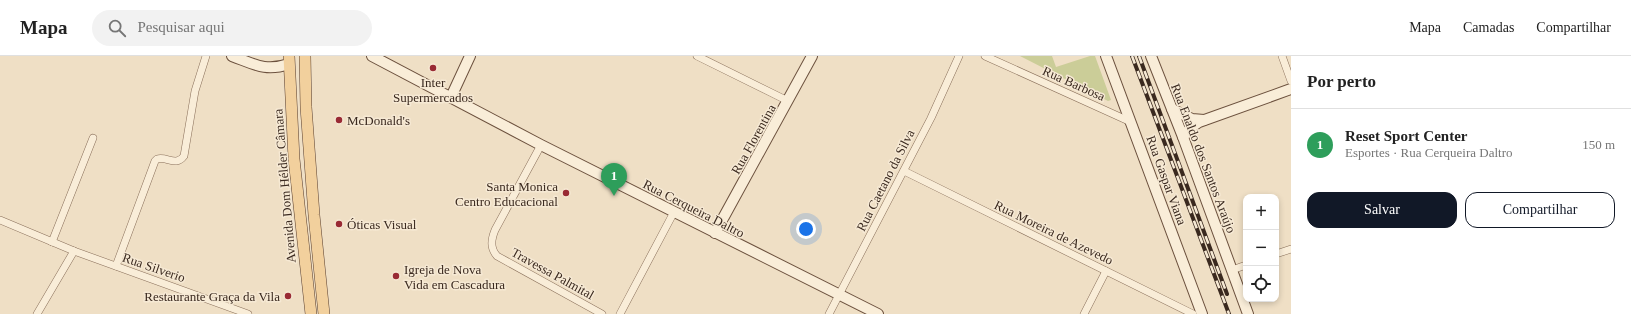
<!DOCTYPE html>
<html lang="pt">
<head>
<meta charset="utf-8">
<style>
  :root { --surface:#fff; --page:#f2f2f2; --text:#222; --muted:#767676; --line:#e0e0e0; --accent:#111827 }
  body { margin:0; font-family:"Times New Roman",serif; background:var(--page); color:var(--text) }
  .controls { position:absolute; right:12px; bottom:12px; display:grid; overflow:hidden; border-radius:8px; box-shadow:0 2px 6px #0003 }
  .controls button { width:36px; height:36px; display:grid; place-items:center; padding:0; border:0; border-bottom:1px solid var(--line); background:var(--surface); color:var(--text); font:20px sans-serif }
  .you { position:absolute; left:806px; top:173px; width:14px; height:14px; margin:-10px; border:3px solid #fff; border-radius:50%; background:#1a73e8; box-shadow:0 0 0 6px #1a73e833 }
  .badge { display:grid; place-items:center; width:26px; height:26px; border-radius:50%; background:var(--accent); color:#fff; font-size:13px; font-weight:700 }
  .pin { position:absolute; translate:-50% -33px; filter:drop-shadow(0 1px 2px #0008) }
  .pin::after { content:''; position:absolute; top:21px; width:14px; height:12px; background:inherit; clip-path:polygon(0 0,100% 0,50% 100%) }
  .list { margin:0; padding:0; list-style:none }
  h2 { display:flex; justify-content:space-between; align-items:center; height:52px; margin:0; padding:0 16px; font-size:17px }
  h2 small { font-size:13px; font-weight:400; color:var(--muted) }
  .list li { display:grid; grid-template-columns:26px 1fr auto; gap:12px; align-items:center; box-sizing:border-box; height:72px; padding:0 16px; border-top:1px solid var(--line) }
  .list b { display:block; font-size:15px; white-space:nowrap }
  .list p { margin:0; font-size:13px; white-space:nowrap; color:var(--muted) }
  .list em { font-size:13px; font-style:normal; color:var(--muted) }
  .actions { display:flex; gap:8px; padding:12px 16px }
  .actions a { flex:1; padding:9px 0; border:1px solid var(--accent); border-radius:12px; text-align:center; font-size:14px; color:var(--accent) }
  .actions .main { background:var(--accent); color:#fff }
  .icon { flex:none; width:22px; height:22px; fill:none; stroke:currentColor; stroke-width:2; stroke-linecap:round; stroke-linejoin:round }
  .map { position:relative; flex:none; width:1291px; height:258px; overflow:hidden }
  header { display:flex; align-items:center; gap:24px; box-sizing:border-box; height:56px; padding:0 20px; background:var(--surface); border-bottom:1px solid var(--line) }
  header strong { font-size:19px }
  nav { display:flex; gap:22px; margin-inline-start:auto; font-size:14px }
  .search { width:280px; height:36px; background:var(--page); display:flex; align-items:center; gap:10px; box-sizing:border-box; padding:0 14px; border-radius:22px; color:var(--muted); font-size:15px }
  main { display:flex }
  aside { flex:1; background:var(--surface) }
  .map>svg:first-child { display:block }
</style>
</head>
<body>
<header>
<strong>Mapa</strong>
<div class="search"><svg class="icon" aria-label="search" viewBox="0 0 24 24"><circle cx="10" cy="10" r="6"/><path d="M15 15l6 6"/></svg>Pesquisar aqui</div>
<nav><a>Mapa</a><a>Camadas</a><a>Compartilhar</a></nav>
</header>
<main>
<div class="map">
<svg width="1291" height="258" viewBox="0 0 1291 258">
  <rect width="100%" height="100%" fill="#efdfc5"/>
  <path fill="#cbcd98" d="M1020,0H1052L1056,11L1090,0H1095L1111,44L1108,45Z"/>
  <g fill="none" stroke-linecap="round" stroke-linejoin="round">
    <g stroke="#8a705b" stroke-width="8">
      <g id="street">
        <path d="M697,0L788,45"/>
        <path d="M985,0L1131,66"/>
        <path d="M1282,0L1291,25"/>
        <path d="M541,89L495,174C491,184 490,192 497,200L602,258"/>
        <path d="M904,115L1193,258"/>
        <path d="M0,164L74,195L248,258"/>
        <path d="M52,186L93,82"/>
        <path d="M1276,198L1291,193"/>
        <path d="M116,210L155,105L157,103C167,100 176,111 184,100L195,35L206,0"/>
        <path d="M1232,214L1246,209"/>
        <path d="M37,258L74,195"/>
        <path d="M620,258L674,156"/>
        <path d="M829,258L931,62L959,0"/>
        <path d="M1084,258L1106,215"/>
      </g>
    </g>
    <g stroke="#6c513e" stroke-width="12">
      <g id="secondary">
        <path d="M232,0C254,8 265,16 289,8"/>
        <path d="M372,0L541,89L878,258"/>
        <path d="M1106,0L1202,258"/>
        <path d="M1151,0L1183,81L1248,258"/>
        <path d="M451,41L470,0"/>
        <path d="M1172,53L1192,63L1204,64"/>
        <path d="M1183,81L1190,72L1199,66L1291,33"/>
        <path d="M715,177L812,0"/>
      </g>
    </g>
    <g stroke="#583e2f" stroke-width="12">
      <g id="primary">
        <path d="M289,0L294,103L311,258"/>
        <path d="M305,0L306,51L314,159L324,258"/>
      </g>
    </g>
    <use href="#street" stroke="#f9edd8" stroke-width="7"/>
    <use href="#secondary" stroke="#f9edd8" stroke-width="10"/>
    <use href="#primary" stroke="#f2d09d" stroke-width="11"/>
    <g stroke="#3a291f" stroke-width="4">
      <g id="rail">
        <path d="M1132,0L1229,258"/>
        <path d="M1139,0L1227,238"/>
      </g>
    </g>
    <use href="#rail" stroke="#f6e9d4" stroke-width="2.5" stroke-dasharray="8" stroke-linecap="butt"/>
  </g>
  <g fill="#992a34" stroke="#f6e9d4" stroke-width="1.5">
    <circle cx="433" cy="12" r="4"/>
    <circle cx="339" cy="64" r="4"/>
    <circle cx="566" cy="137" r="4"/>
    <circle cx="339" cy="168" r="4"/>
    <circle cx="396" cy="220" r="4"/>
    <circle cx="288" cy="240" r="4"/>
  </g>
  <g text-anchor="middle" stroke-width="3" stroke-linejoin="round" paint-order="stroke">
    <g font-size="13" fill="#3a291f" stroke="#f6e9d4" text-anchor="start">
      <text x="433" y="31" text-anchor="middle">Inter<tspan x="433" dy="15">Supermercados</tspan></text>
      <text x="347" y="69">McDonald's</text>
      <text x="558" y="135" text-anchor="end">Santa Monica<tspan x="558" dy="15">Centro Educacional</tspan></text>
      <text x="347" y="173">Óticas Visual</text>
      <text x="404" y="218">Igreja de Nova<tspan x="404" dy="15">Vida em Cascadura</tspan></text>
      <text x="280" y="245" text-anchor="end">Restaurante Graça da Vila</text>
    </g>
    <g font-size="13" fill="#3a291f" stroke="#f6e9d4">
      <text transform="translate(1074 27) rotate(24)" y="5">Rua Barbosa</text>
      <text transform="translate(753 83) rotate(-61)" y="5">Rua Florentina</text>
      <text transform="translate(1204 102) rotate(69)" y="5">Rua Enaldo dos Santos Araújo</text>
      <text transform="translate(885 124) rotate(-63)" y="5">Rua Caetano da Silva</text>
      <text transform="translate(1167 124) rotate(70)" y="5">Rua Gaspar Viana</text>
      <text transform="translate(284 130) rotate(-95)" y="5">Avenida Dom Hélder Câmara</text>
      <text transform="translate(694 152) rotate(27)" y="5">Rua Cerqueira Daltro</text>
      <text transform="translate(1054 176) rotate(26)" y="5">Rua Moreira de Azevedo</text>
      <text transform="translate(154 211) rotate(19)" y="5">Rua Silverio</text>
      <text transform="translate(553 217) rotate(29)" y="5">Travessa Palmital</text>
    </g>
  </g>
</svg>
<div class="controls">
<button>+</button>
<button>−</button>
<button><svg class="icon" aria-label="locate" viewBox="0 0 24 24"><circle cx="12" cy="12" r="6"/><path d="M12 2v4M12 18v4M2 12h4M18 12h4"/></svg></button>
</div>
<div class="you"></div>
<div class="pin badge" style="left:614px;top:140px;background:#2e9e5b">1</div>
</div>
<aside>
<h2>Por perto<small></small></h2>
<ul class="list">
<li><span class="badge" style="background:#2e9e5b">1</span><div><b>Reset Sport Center</b><p>Esportes · Rua Cerqueira Daltro</p></div><em>150 m</em></li>
</ul>
<div class="actions"><a class="main">Salvar</a><a>Compartilhar</a></div>
</aside>
</main>
</body>
</html>
